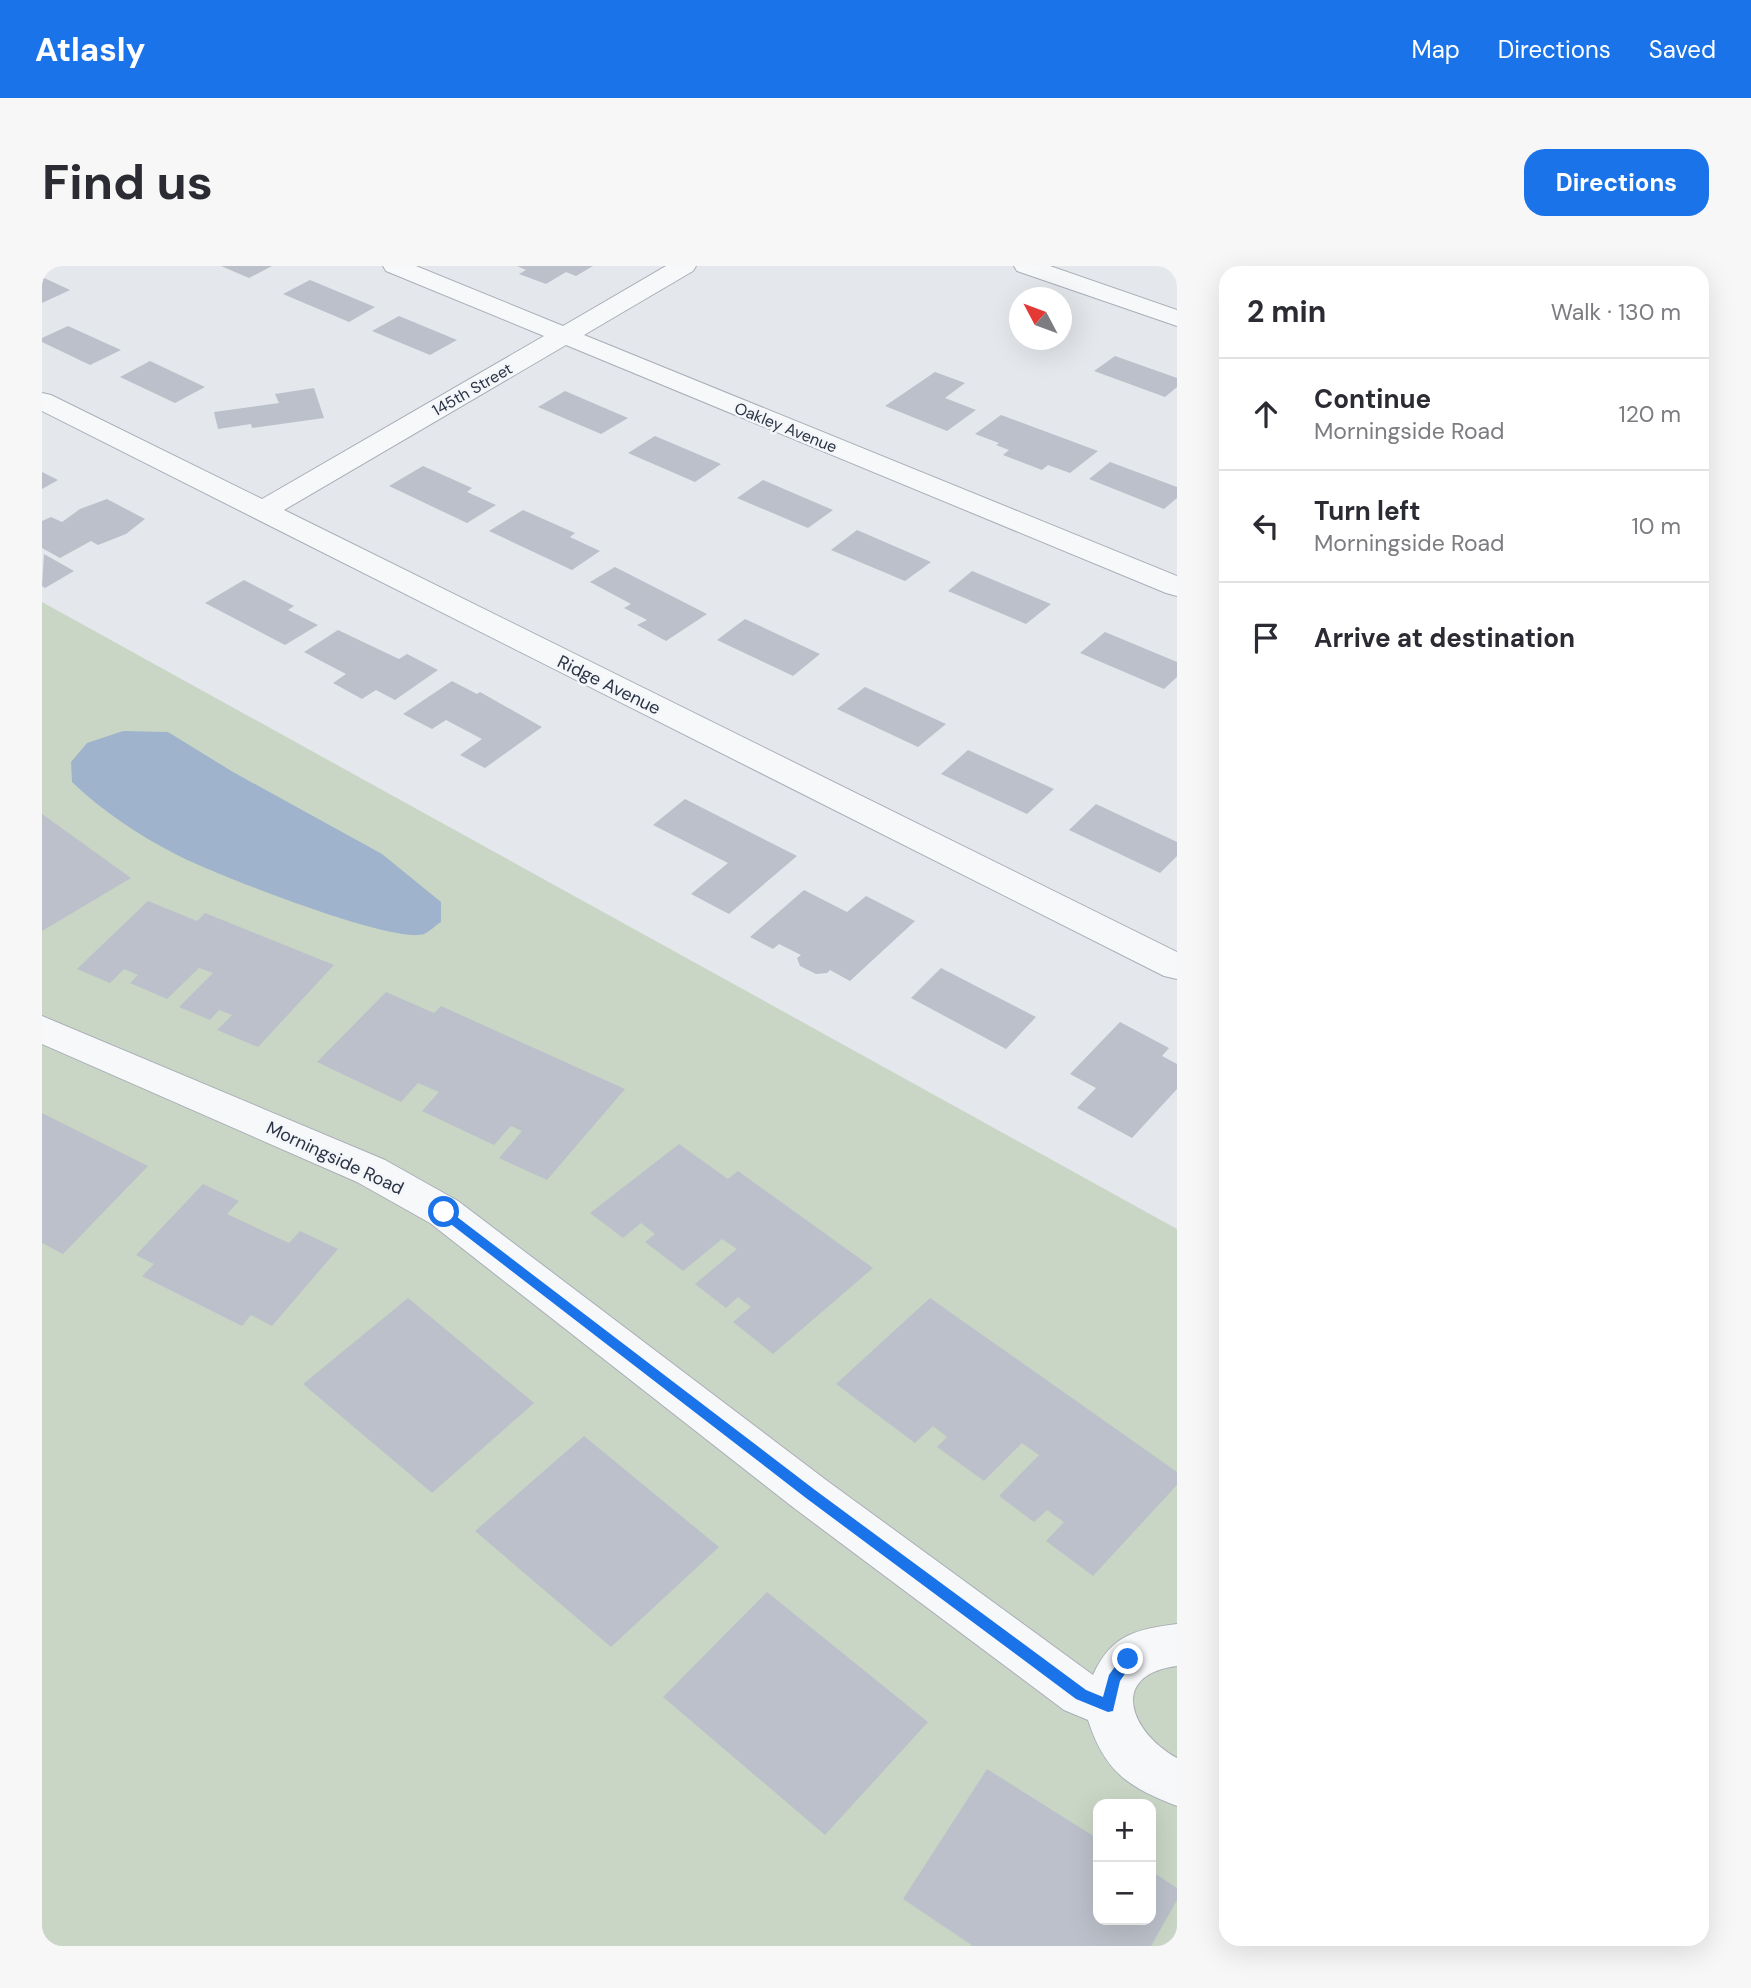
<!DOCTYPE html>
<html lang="en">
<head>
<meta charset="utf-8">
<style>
  :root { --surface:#fff; --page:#f7f7f7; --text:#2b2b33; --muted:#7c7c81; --line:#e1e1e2; --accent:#1a73e8 }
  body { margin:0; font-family:"DM Sans",sans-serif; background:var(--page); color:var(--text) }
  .controls { position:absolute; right:21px; bottom:21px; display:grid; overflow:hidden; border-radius:14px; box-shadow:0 7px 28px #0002 }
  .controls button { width:63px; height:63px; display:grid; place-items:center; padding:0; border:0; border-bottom:2px solid var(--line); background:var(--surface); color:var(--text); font:35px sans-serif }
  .compass { position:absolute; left:967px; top:21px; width:63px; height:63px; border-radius:50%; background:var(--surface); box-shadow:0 7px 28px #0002; rotate:311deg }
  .stop { position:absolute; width:21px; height:21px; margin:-16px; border:5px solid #1a73e8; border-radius:50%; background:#fff }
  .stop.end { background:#1a73e8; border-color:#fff; box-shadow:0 2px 7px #0008 }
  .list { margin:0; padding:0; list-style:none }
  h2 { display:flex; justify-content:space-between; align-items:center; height:91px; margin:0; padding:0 28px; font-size:30px }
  h2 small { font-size:23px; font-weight:400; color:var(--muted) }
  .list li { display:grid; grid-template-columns:46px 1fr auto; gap:21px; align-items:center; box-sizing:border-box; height:112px; padding:0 28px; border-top:2px solid var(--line) }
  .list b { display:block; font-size:26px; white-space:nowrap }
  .list p { margin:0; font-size:23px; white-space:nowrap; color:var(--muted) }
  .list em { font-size:23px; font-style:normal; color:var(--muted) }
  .icon { flex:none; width:38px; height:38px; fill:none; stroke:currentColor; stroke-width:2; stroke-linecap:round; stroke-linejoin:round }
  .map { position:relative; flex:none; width:1135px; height:1680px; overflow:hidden; border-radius:21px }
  header { display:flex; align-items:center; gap:42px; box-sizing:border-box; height:98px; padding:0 35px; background:var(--accent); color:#fff }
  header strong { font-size:33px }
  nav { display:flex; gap:38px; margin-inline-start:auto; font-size:24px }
  .intro { display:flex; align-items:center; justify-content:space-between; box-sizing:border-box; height:168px; padding:0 42px }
  h1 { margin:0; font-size:49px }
  .button { padding:18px 32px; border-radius:21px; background:var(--accent); color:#fff; font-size:24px; font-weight:700 }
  main { display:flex; gap:42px; padding:0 42px }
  aside { flex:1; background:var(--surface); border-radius:21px; box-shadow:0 7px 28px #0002 }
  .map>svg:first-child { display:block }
</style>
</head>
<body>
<header>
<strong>Atlasly</strong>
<nav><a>Map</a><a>Directions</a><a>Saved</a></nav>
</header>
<div class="intro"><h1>Find us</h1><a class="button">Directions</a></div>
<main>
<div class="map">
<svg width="1135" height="1680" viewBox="0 0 1135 1680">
  <rect width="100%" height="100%" fill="#e4e7ec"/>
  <path fill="#c9d6c5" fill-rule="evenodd" d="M0,336L1135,963V1680H0ZM1056,1538H1109V1654H1056Z"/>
  <path fill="#9fb4cc" d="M81,465L126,466L191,506L340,588L399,636V656C394,659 387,666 382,668C351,679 170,607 135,589C98,570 60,545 30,516L29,496L45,477Z"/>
  <g fill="#bbc0ca">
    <path d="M179,0H230L207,12Z"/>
    <path d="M475,0H551L534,10L524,6L504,18L477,8L484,4Z"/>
    <path d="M0,11L28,24L0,37Z"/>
    <path d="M268,14L333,41L307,56L241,28Z"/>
    <path d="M357,50L415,74L388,89L330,65Z"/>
    <path d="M26,60L79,84L48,99L0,76V72Z"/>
    <path d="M1073,90L1135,112V121L1123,131L1052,105Z"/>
    <path d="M108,95L163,121L133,137L78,111Z"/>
    <path d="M893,106L923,117L903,132L934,144L905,165L843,140Z"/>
    <path d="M272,122L282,152L210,162L209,158L176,163L172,146L237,137L233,128Z"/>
    <path d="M523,125L586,152L559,168L496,141Z"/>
    <path d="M959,149L1056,185L1028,207L1006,199L1000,204L961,189L967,184L954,179L957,177L933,168Z"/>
    <path d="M613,170L679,198L653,216L586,187Z"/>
    <path d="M1068,196L1135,221V232L1122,243L1047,213Z"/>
    <path d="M381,200L430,222L425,226L454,239L425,257L347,220Z"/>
    <path d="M0,206L16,214L0,223Z"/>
    <path d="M721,214L791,244L766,262L695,232Z"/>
    <path d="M65,233L103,253L84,268L56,279L49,275L18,292L0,282V255L9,251L20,256L38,243Z"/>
    <path d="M481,244L533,267L528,271L558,285L530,304L447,265Z"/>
    <path d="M815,264L889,296L863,315L789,284Z"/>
    <path d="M2,288L32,305L3,322L0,320Z"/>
    <path d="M573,301L665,348L624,375L595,359L605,354L582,342L589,338L548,316Z"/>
    <path d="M930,305L1009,338L984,358L906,325Z"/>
    <path d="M202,314L252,340L246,344L276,359L243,379L163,337Z"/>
    <path d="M703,353L778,388L751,410L675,374Z"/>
    <path d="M296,364L357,393L365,388L396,404L353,434L334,424L320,433L291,417L304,408L262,386Z"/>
    <path d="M1063,366L1135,396V411L1122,423L1038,387Z"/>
    <path d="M410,415L435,428L438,426L500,461L443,502L418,489L440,473L404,454L390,463L361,448Z"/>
    <path d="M823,421L904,458L876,481L795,443Z"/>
    <path d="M926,484L1012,523L985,548L899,508Z"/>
    <path d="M643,533L755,590L687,648L649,628L686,597L611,559Z"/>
    <path d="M1054,538L1135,576V590L1118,607L1027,564Z"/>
    <path d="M0,548L89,612L0,665Z"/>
    <path d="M762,624L805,646L824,630L873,655L808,715L788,704L785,707L774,708L758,700L755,692L759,689L737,678L731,683L708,671Z"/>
    <path d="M106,635L155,655L163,647L292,699L216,781L175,764L190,749L177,744L168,754L137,741L171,707L157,702L125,733L88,717L96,709L82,703L68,717L35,703Z"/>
    <path d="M899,702L994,751L964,783L869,732Z"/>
    <path d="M344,726L392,747L399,740L583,823L505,914L457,892L480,865L469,860L452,879L380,845L397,826L376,817L359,836L275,796Z"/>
    <path d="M1078,756L1127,782L1120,790L1135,798V823L1090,872L1035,842L1054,822L1028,808Z"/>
    <path d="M0,847L106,900L21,988L0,977Z"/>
    <path d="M637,878L686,913L696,905L831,1002L731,1088L691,1056L709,1041L696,1031L684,1042L653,1018L695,983L680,973L641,1005L603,976L613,968L599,957L581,972L548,947Z"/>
    <path d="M161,918L197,935L185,948L247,977L258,965L296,983L230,1060L209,1049L200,1060L100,1010L112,998L94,989Z"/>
    <path d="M366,1032L492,1137L390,1227L261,1118Z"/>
    <path d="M888,1032L1135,1206V1219L1051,1310L1004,1275L1022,1256L1005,1244L992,1256L957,1230L997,1189L980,1177L942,1215L895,1181L905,1171L891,1160L873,1177L794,1118Z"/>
    <path d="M542,1170L677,1281L569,1381L433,1265Z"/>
    <path d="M725,1326L886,1456L783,1569L621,1431Z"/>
    <path d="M945,1503L1056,1573V1654H1109V1605L1135,1622V1634L1109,1680H931L861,1633Z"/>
  </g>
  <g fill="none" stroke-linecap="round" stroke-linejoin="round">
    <g stroke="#a9aeb7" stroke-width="2">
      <g id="street">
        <path d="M341,0H374L521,60L624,0H654L651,5L542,69L1135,310V330L1124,327L524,79L242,244L1135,686V713L1122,710L0,145V127L9,129L220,233L502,70L344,5Z"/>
        <path d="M972,0H1008L1135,44V60L975,5Z"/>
        <path d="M0,750L343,894L416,935L784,1214L1051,1409C1069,1369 1094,1363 1135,1358V1400C1065,1409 1089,1467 1135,1492V1540C1086,1521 1063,1506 1046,1454L1022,1444L752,1242L388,957L315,916L0,778Z"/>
      </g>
    </g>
    <use href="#street" fill="#f7f8fa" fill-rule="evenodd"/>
  </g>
  <path fill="#1a73e8" d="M402,941L773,1224L1044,1424L1061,1431L1067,1409L1081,1389H1091L1093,1393L1078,1415L1071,1445L1066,1446L1034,1433L764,1232L397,949L396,946Z"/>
  <g text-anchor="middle" stroke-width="5" stroke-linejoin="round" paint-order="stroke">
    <g font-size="16" fill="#2b3445" stroke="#f4f6f9">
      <text transform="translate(430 123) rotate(-30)" y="6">145th Street</text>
      <text transform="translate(744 161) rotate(22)" y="6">Oakley Avenue</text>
    </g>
    <g font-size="18" fill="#2b3445" stroke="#f4f6f9">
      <text transform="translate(567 419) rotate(26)" y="6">Ridge Avenue</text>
      <text transform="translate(293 892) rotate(25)" y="6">Morningside Road</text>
    </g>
  </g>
</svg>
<div class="controls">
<button>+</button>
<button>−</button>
</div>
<svg class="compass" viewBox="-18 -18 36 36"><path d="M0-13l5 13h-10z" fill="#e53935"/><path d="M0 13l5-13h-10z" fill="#7c7c81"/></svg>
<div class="stop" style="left:402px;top:946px"></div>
<div class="stop end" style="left:1086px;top:1393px"></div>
</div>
<aside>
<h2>2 min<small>Walk · 130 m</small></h2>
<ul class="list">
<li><svg class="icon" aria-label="ahead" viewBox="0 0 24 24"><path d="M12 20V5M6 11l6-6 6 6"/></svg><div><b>Continue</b><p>Morningside Road</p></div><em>120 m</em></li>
<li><svg class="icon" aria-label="left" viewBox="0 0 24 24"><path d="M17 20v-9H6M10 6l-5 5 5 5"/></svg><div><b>Turn left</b><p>Morningside Road</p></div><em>10 m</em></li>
<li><svg class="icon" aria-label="arrive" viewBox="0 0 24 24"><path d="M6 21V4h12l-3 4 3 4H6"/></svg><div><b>Arrive at destination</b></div></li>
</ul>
</aside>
</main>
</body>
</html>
